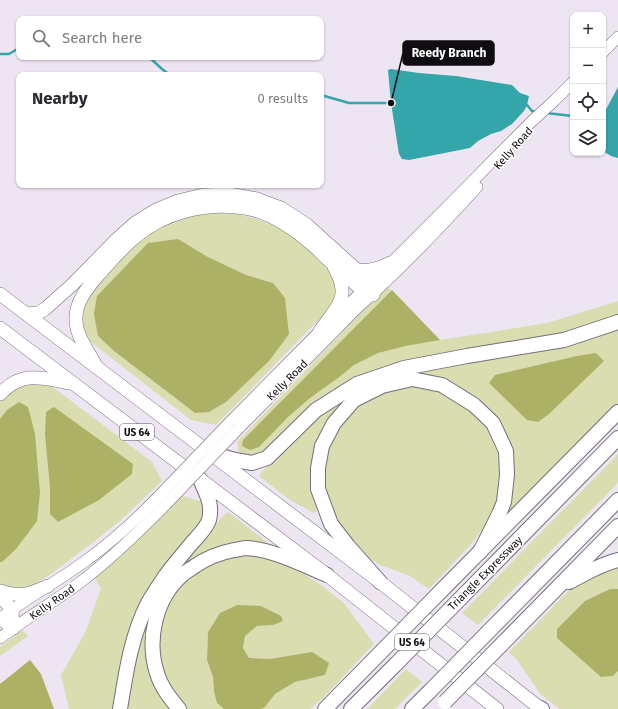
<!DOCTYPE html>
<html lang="en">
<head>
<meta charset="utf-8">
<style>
  :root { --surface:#fff; --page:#f2f2f3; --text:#2b2b33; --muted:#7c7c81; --line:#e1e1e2 }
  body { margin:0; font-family:"Fira Sans",sans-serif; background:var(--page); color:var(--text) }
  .controls { position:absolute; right:12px; top:12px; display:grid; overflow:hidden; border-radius:8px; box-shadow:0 1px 3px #0004 }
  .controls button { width:36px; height:36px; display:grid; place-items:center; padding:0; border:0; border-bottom:1px solid var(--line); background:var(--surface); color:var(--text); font:20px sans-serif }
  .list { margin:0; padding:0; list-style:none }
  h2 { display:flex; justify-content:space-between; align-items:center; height:52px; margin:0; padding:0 16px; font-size:17px }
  h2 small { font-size:13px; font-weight:400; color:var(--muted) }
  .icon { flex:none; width:22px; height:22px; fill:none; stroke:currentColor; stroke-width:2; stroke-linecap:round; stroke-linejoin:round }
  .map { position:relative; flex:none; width:618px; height:709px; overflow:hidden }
  .search { position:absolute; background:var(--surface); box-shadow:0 1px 3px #0004; left:16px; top:16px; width:308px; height:44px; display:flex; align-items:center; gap:10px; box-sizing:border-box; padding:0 14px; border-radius:8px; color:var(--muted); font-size:15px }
  .panel { position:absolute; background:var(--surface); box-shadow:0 1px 3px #0004; left:16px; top:72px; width:308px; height:116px; border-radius:8px }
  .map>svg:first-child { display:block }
</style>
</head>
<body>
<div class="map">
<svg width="618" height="709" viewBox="0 0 618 709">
  <rect width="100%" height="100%" fill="#eee5f3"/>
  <g fill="#d9ddaf" fill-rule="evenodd">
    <path d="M211,213L237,214L263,221L286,232L314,254L330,270L337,285V298L327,311L216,425L191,420L91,342L83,329L81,316L85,300L94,287L137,243L159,227L183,216ZM178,239L208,257L246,275L273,283L287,315L289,334L195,413L114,351L98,336Z"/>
    <path d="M387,286L440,340L547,323L618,301V318L560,335L395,365L264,452C258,455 246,462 240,454C238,451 238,446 237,442Z"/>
    <path d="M618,328V405L508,517L504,514L512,484L487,409L463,389L440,380L407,376L426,367Z"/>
    <path d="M34,383L50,385L152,462L162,481L121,520L92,543L51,574L25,590L10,589L0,583V562H2L7,410L0,419V400L18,387Z"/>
    <path d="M413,385L436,388L479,415L493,435L500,454L502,482L498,500L489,520L472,543L429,589L410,576L380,565L370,559L352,543L338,525L323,490L326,447L337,425L356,404L371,395Z"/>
    <path d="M342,398L345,402L311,481L315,502L317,511L314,513L290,500L259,476L261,473L303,428Z"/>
    <path d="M618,454V483L478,625L462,613Z"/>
    <path d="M182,496L203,502L204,510L203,520L122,664L113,709H69L61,675L85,633L101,589L94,576L155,523Z"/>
    <path d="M228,512L267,542L265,545L205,553L190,561L181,569L178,567L223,516Z"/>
    <path d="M243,553L265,555L292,566L321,585L344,603L374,644L321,700L310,709H261L265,707L275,694L295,682L325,675L312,652L269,659L249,658L243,648L245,636L257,626L273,625L237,605L220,613L208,632L207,660L213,677L214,692L217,703L224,709H185L171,691L162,671L157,647L159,622L167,600L197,568Z"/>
    <path d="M618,564V589H610L613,676L618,671V709H560L541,695L517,660L509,652L571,588Z"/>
    <path d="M145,624L148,625L172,709H125L131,670Z"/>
    <path d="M22,630L28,636L0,656V647Z"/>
    <path d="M406,669L422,682L395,709H367Z"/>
  </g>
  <g fill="#acb166">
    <path d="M178,239L208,257L246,275L273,283L285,298L289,334L269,361L226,402L209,412L195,413L114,351L98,336L94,314L97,296L148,243Z"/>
    <path d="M392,290L440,340L405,346L378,353L354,365L338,378L310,398L288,417L259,447L250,450L242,446L243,440Z"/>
    <path d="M596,353L604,361L549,414L538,422L527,420L489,383L495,375L577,356Z"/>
    <path d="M19,402L28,407L35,434L40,493L37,521L16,549L2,562H0V419L7,410Z"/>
    <path d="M54,407L133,464L132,474L99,500L58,522L50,514V488L45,434L46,412Z"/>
    <path d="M610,589H618V671L613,676L601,677L557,638V629L585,601Z"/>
    <path d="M237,605L261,606L281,616L283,621L273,625L257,626L245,636L243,648L249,658L269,659L312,652L329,663L325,675L295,682L275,694L265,707L261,709H224L217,703L214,692L213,677L207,660L208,632L220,613Z"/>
    <path d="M30,660L41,674L54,709H0V684Z"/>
  </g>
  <g fill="#34a5a9">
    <path d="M391,69L419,73L456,76L512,85L520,93L529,96L527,105L524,111L512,124L501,131L491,134L478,141L470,148L409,160L402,159L399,154L391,103L388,70Z"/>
    <path d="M618,87V158L611,156L603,151V115Z"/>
  </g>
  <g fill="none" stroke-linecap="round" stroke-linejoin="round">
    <g stroke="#34a5a9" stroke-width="2.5">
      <path d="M0,54H9L19,48"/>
      <path d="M149,57L162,69L170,75"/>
      <path d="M321,95L349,103H394"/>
      <path d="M524,106L527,105L532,111L537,112"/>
      <path d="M546,113L573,116"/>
    </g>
    <g stroke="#756d7a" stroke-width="12">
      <g id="secondary">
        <path d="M603,52L618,37"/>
        <path d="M230,422L320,331L363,291L445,209L530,123L555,100L573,82"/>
        <path d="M239,428L357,308C400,270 439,229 477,187"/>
        <path d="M5,615C30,596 58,581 84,562C112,542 137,519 161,494"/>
        <path d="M0,638C25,619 52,603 78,584C111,559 141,530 170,500"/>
      </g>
    </g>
    <g stroke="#756d7a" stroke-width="14">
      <g id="trunk">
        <path d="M357,270C369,272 379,269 390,263"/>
        <path d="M0,294L380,582L541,709"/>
        <path d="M27,314L38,313L45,309L73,284L117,239L135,223L156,210L178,201L203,195L229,194L257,199L281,208L307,225L371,283L373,295C369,293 365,292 362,290C354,284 348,276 340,269C338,266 334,264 331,262C325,258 321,252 315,247C296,230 270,212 245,208C206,202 164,212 134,238C122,248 111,261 100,273C89,286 75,301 76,320C76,336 89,352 96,366"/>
        <path d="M0,328L327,575L497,709"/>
        <path d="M320,331C337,306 352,298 334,267"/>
        <path d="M0,394C22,370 42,378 70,383"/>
        <path d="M0,591C21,598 29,594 48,586"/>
        <path d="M0,595L12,610L13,628"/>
        <path d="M0,618L13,628"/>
      </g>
    </g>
    <g stroke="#756d7a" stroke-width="16">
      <g id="motorway">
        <path d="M210,453L235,460L252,463L267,458L316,410L357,384L404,368L467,356L564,340L618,322"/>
        <path d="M380,582L348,546L331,524L318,489V468L322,446L334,423L354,400L382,386L412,379L442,385L474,405L493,423L506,451L507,475L504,502L500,512L480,552"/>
        <path d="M569,582C585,574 600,564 618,560"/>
        <path d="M439,593L618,412"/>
        <path d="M454,605L618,438"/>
        <path d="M488,632L618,500"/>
        <path d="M502,644L618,526"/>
        <path d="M540,708L542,709"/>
        <path d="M120,709C126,673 131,636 148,603C153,594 160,584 166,575C174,564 183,554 191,544C197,537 206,529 209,520C213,503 206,494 200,479"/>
        <path d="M179,709C170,698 161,687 157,673C146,639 156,598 182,575C186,571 191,569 195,566C208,557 219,553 234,550C238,550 242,548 246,548C272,549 303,565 327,575"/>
        <path d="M325,709L381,652"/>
        <path d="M351,709L396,664"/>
        <path d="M412,709L430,691"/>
      </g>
    </g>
    <use href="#secondary" stroke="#fff" stroke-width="11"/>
    <use href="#trunk" stroke="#fff" stroke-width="13"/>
    <use href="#motorway" stroke="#fff" stroke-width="14"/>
    <g stroke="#756d7a" stroke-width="12" stroke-linecap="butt">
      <g id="secondary-bridge">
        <path d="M161,494L230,422"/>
        <path d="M170,500L239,428"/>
      </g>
    </g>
    <g stroke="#756d7a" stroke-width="16" stroke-linecap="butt">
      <g id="motorway-bridge">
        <path d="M381,652L439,593"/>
        <path d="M396,664L454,605"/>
        <path d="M430,691L488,632"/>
        <path d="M445,702L502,644"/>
      </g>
    </g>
    <use href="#secondary-bridge" stroke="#fff" stroke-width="11"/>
    <use href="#motorway-bridge" stroke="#fff" stroke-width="14"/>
  </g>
  <g text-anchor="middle" stroke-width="3" stroke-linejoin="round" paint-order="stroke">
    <g fill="#fff" stroke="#585659" stroke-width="1">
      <rect x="120" y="424" width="34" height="16" rx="3"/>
      <rect x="395" y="634" width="34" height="16" rx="3"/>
    </g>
    <g font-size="10" font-weight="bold" fill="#100d12">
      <text x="137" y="436">US 64</text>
      <text x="412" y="646">US 64</text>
    </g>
    <g font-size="11" fill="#100d12" stroke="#fff">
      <text transform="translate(513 148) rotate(-48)" y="4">Kelly Road</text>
      <text transform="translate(287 380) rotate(-45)" y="4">Kelly Road</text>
      <text transform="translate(485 573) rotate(-45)" y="4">Triangle Expressway</text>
      <text transform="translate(52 602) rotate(-35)" y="4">Kelly Road</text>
    </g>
  </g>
  <path fill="none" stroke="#100d12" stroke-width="1.5" d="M391 103L403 53"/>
  <circle fill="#100d12" stroke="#fff" stroke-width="1.5" cx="391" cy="103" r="4"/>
  <rect fill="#100d12" stroke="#100d12" stroke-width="1.5" x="403" y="41" width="91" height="24" rx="4"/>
  <g font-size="12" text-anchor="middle" font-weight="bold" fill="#fff">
    <text x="449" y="57">Reedy Branch</text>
  </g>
</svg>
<div class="controls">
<button>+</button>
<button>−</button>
<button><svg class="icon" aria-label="locate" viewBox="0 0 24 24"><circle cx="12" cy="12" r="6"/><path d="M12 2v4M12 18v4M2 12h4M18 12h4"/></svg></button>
<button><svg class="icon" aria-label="layers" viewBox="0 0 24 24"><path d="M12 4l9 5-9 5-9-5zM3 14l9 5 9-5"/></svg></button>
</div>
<div class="search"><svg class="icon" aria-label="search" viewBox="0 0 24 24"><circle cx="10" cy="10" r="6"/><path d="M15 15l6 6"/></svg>Search here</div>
<section class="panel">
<h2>Nearby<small>0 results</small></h2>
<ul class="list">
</ul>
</section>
</div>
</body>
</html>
